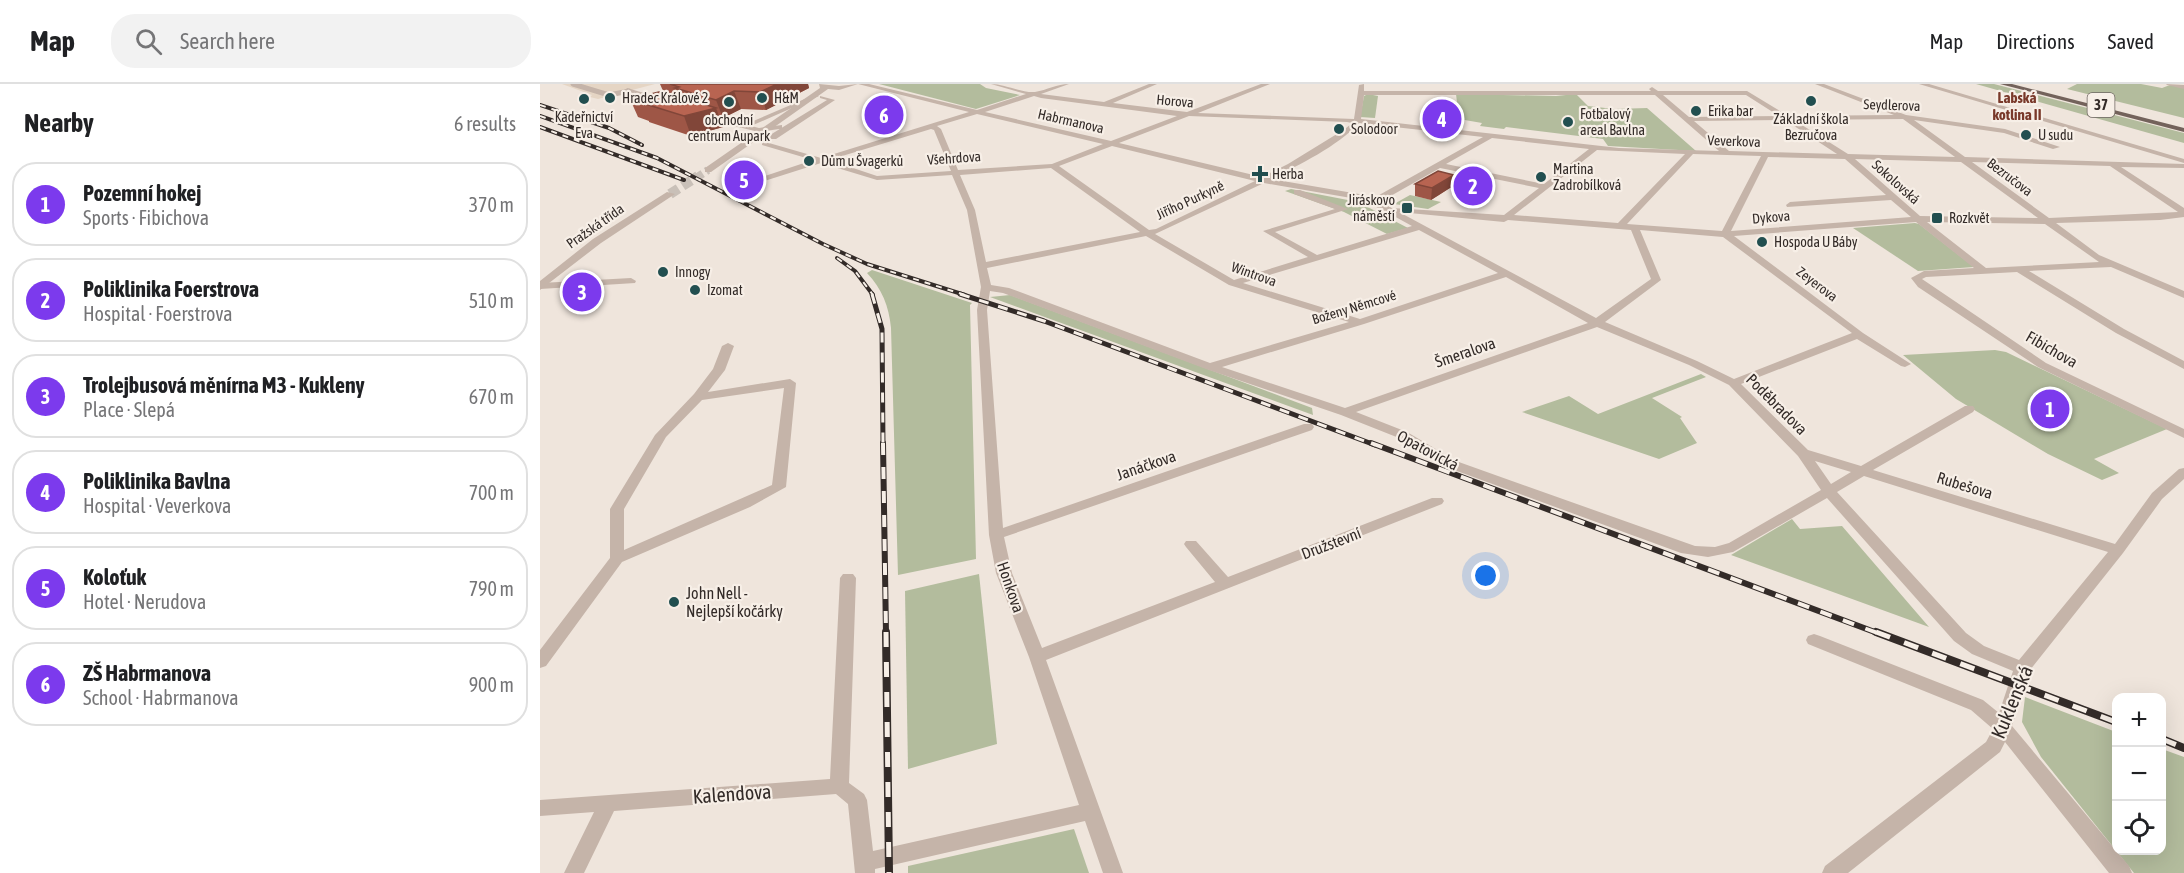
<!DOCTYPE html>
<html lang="en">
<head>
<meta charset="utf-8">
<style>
  :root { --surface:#fff; --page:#f2f2f2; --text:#202124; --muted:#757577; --line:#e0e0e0; --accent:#7c3aed }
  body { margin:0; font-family:"Asap Condensed",sans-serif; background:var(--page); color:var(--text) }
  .controls { position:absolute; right:18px; bottom:18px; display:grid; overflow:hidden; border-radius:12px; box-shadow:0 6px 24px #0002 }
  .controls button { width:54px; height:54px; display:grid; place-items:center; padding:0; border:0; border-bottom:2px solid var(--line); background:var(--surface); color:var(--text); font:30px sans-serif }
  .you { position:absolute; left:946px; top:492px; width:21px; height:21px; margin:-15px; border:4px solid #fff; border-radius:50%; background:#1a73e8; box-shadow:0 0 0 9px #1a73e833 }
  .badge { display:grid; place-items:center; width:39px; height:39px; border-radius:50%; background:var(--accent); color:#fff; font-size:20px; font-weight:700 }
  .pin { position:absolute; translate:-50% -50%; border:3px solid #fff; box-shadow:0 2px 6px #0006 }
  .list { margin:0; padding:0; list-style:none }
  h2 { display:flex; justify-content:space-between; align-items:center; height:78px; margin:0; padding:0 24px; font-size:26px }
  h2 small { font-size:20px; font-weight:400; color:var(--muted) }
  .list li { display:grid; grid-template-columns:39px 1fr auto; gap:18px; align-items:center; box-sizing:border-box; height:84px; margin:0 12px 12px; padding:0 12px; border:2px solid var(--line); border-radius:24px }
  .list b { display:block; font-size:22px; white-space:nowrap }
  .list p { margin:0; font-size:20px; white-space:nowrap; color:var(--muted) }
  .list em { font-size:20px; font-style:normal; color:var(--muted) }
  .icon { flex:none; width:33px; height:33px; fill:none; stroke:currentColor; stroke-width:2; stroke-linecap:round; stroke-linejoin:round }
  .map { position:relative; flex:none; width:1644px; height:789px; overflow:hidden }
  header { display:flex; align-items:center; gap:36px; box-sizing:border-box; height:84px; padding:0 30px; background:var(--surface); border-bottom:2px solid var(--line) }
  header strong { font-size:28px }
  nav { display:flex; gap:33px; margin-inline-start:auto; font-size:21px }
  .search { width:420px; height:54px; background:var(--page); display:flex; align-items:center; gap:15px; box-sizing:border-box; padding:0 21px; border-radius:24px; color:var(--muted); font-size:22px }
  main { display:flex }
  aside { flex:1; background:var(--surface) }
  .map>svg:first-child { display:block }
</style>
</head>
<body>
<header>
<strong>Map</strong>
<div class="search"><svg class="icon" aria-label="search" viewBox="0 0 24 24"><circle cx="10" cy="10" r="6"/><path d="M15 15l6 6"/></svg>Search here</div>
<nav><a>Map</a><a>Directions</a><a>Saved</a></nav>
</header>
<main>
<aside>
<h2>Nearby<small>6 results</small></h2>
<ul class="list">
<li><span class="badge">1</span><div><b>Pozemní hokej</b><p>Sports · Fibichova</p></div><em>370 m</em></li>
<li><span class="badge">2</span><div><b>Poliklinika Foerstrova</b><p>Hospital · Foerstrova</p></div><em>510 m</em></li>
<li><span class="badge">3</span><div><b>Trolejbusová měnírna M3 - Kukleny</b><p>Place · Slepá</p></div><em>670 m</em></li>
<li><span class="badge">4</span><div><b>Poliklinika Bavlna</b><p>Hospital · Veverkova</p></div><em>700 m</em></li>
<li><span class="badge">5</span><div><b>Koloťuk</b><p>Hotel · Nerudova</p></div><em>790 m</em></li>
<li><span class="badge">6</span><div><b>ZŠ Habrmanova</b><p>School · Habrmanova</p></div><em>900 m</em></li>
</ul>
</aside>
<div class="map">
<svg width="1644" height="789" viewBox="0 0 1644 789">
  <rect width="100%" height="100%" fill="#efe5dc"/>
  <g fill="#b3bc9d">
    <path d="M339,0H440L446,4L480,11L436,25Z"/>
    <path d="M1436,0H1454L1644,49V59Z"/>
    <path d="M1537,0H1601L1622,4L1630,1L1644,4V34L1527,5Z"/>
    <path d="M828,10L838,12L835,34L820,33L824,12Z"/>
    <path d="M916,10L1016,12L1036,10L1048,22L1074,25L1107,24L1156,67L1068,62L1063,55L966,43L964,45L940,42L942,39L919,35Z"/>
    <path d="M751,105L818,118L868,144L847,150L804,128L745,107Z"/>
    <path d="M870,111L901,118L888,125L854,120Z"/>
    <path d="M1375,139L1379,140L1434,183L1378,187L1313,144Z"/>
    <path d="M332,186L432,219L430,221L436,475L358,491L351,244C349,222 342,205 327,189Z"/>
    <path d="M470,211L772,324L773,331L450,213Z"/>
    <path d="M1455,266L1466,268L1627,345L1554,375L1579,389L1562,396L1508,370L1416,315L1363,271Z"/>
    <path d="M1161,290L1166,293L1112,314L1142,333L1140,334L1157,359L1119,375L982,328L1029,312L1058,330Z"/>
    <path d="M1252,435L1260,445L1302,442L1389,543L1191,471Z"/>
    <path d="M439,490L457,660L368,685L365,507Z"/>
    <path d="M1485,613L1576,648V766H1622V665L1644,673V789H1594L1501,673L1482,638Z"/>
    <path d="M534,745L549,789H368V782Z"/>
  </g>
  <path fill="#e5d5c4" d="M22,0H115L58,15L50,13L52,11Z"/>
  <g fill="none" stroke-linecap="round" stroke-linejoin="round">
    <path stroke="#c9c0b8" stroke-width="8" stroke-dasharray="8 4" stroke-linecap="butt" d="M156,94L168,86"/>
    <path stroke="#c9c0b8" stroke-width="10" stroke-dasharray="10 5" stroke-linecap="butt" d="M130,110L158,92"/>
    <path stroke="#c5b4a9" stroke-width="5" d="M33,0L69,11L89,7"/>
    <g fill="#c5b4a9" fill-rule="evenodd">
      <path d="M318,0H329L437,26L486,10L451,0C465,0 481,9 495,8C507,6 517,0 529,0L501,10L564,18L609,0H617L573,19L647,28L721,0H730L658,29L814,35L819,1L824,0V7H1111L1109,5L1112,3L1118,7H1207L1248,32L1354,31L1275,0H1284L1366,31L1465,45L1520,63L1513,65L1464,49L1374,36L1425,73L1644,80V84L1581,83L1644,124V133L1620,136L1516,139L1559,171L1644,207V214L1571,183L1489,187L1584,245L1644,277V285L1576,249L1477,188L1386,193L1382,195L1506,279L1644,345V354L1498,283L1378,203L1371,194L1384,187L1434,184L1376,138L1194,152L1323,249L1371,280L1365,283L1361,282L1317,255L1201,300L1268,366L1321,382L1425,322H1433L1435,325L1433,328L1333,386L1575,460L1612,409L1639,385L1644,384V395L1622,415L1583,469L1490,586L1472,642L1589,782L1592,789H1569L1465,658L1460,668L1308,789H1282L1285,782L1446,658L1453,645L1431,626L1268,560L1266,556L1268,552L1274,550L1280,552L1443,616L1459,629L1473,587L1432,570L1414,557L1287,414L1193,468L1168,473L1141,469L906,383L859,354L801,331L666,285L463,209L450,207L447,226L463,444L764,340H772L774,343L772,346L464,453L472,489L502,564L675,498L646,463L644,460L646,457H656L688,493L892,414H902L904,417L902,420L506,576L583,789H563L545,737L335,785V789H315L308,720L296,710L74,727L44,789H24L54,728L0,732V716L290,695L300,494L303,490H313L316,494L309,699L324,710L327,716L333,767L539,721L489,573L456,489L449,451L437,226L441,203L427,126L412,91L337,96L281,79L205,103L198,101L273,76L222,61V57L281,74L429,28ZM824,11H1115L1179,67L1079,64L821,35ZM1123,11H1206L1239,32L1149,33ZM494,12L501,14L637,32L571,57L445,28ZM437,30L563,60L512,80L418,86L401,45L397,42ZM649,32L807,38L812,39L805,45L748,80L722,93L579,59ZM1363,35L1415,73L1308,70L1254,36ZM1245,36L1297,70L1189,67L1154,37ZM819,39L943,53L832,115L819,110L731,95C759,81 798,62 819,39ZM391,45L394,46L411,87L337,92L289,76ZM952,54L1049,65L1004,100L906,80ZM572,62L715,97L616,145L609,146L519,82ZM1057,66L1145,70L1078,139L974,131ZM1153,70L1221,72L1182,147L1087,140ZM1228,73L1305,75L1346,111L1250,118L1246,121L1247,123L1351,116L1371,133L1191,147ZM1315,75L1421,78L1498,134L1380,132ZM1432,78L1570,82L1638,128L1509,134ZM511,84L600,148L446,178L435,126L420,91ZM900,84L999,104L964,131L852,124L840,118ZM724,99L817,115L841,125L872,142L777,171L735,148L808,125L760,106H754V110L795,125L723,147L768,173L694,196L615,150ZM859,128L964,138L968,136L1091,146L1111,195L1056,234ZM1387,138L1505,140L1559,178L1446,184ZM879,146L958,189L820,235L703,199ZM1100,146L1183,153L1312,249L1194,295L1157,277L1065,238L1121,196ZM606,152L689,201L809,238L670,279L469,204L451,201L447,184ZM966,193L1048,239L805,324L682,283L824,240ZM1057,243L1149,281L1189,301L1258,372L1281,406L1189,459L1175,463L1155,462L916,377L867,348L816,328ZM1275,377L1311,388L1291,400ZM1324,392L1568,468L1479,576L1444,562L1426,549L1297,408Z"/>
      <path d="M1379,0H1389L1644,75V79Z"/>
      <path d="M1626,0L1644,1V5L1627,1Z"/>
      <path d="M87,4L124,15L125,16L122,18L85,7Z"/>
      <path d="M274,11L279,12L211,42L219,44L242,41V45H239L219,48L161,34L164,32L204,41Z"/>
      <path d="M280,12L295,16L236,55H230V51L287,16L280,14Z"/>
      <path d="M91,194L96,197L95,199L0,205L1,199Z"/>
      <path d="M188,259L194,262L185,286L168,308L250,295L256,299L246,403L210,423L82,478L6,582L0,584V566L70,474V425L115,351L154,310L173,285L182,262ZM244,304L232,401L84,466V425L126,353L162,316Z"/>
    </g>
    <g fill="#c5b4a9" fill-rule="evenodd">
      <path d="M279,0L299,2L318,0L299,6L288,5L171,88H165V84L280,4Z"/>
      <path d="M127,108L135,110L61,159L0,206V197L53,155Z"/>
    </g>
    <path fill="#73625b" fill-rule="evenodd" d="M1460,0H1472L1644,44V48Z"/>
    <g stroke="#332b28" stroke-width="4">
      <g id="rail-far3">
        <path d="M0,21L69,44L102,61"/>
        <path d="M0,32L117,74L283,160L327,180L425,211"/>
        <path d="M0,43L144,96"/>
        <path d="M297,174L315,187L333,211"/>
      </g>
    </g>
    <g stroke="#332b28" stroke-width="5">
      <g id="rail-far2">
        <path d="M332,210L342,245L343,361"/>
        <path d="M420,210L504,237L835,361"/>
      </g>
    </g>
    <g stroke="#332b28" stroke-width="6">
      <g id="rail-far1">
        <path d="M343,359L346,550"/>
        <path d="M831,359L1340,550"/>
      </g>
    </g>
    <g stroke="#332b28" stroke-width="8">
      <g id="rail">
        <path d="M346,548L349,789"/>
        <path d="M1336,548L1576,638"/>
        <path d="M1622,655L1644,664"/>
      </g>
    </g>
    <use href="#rail-far3" stroke="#f7efe7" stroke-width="2" stroke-dasharray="6" stroke-linecap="butt"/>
    <use href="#rail-far2" stroke="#f7efe7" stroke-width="3" stroke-dasharray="10" stroke-linecap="butt"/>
    <use href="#rail-far1" stroke="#f7efe7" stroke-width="4" stroke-dasharray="12" stroke-linecap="butt"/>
    <use href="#rail" stroke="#f7efe7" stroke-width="5" stroke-dasharray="15" stroke-linecap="butt"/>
  </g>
  <g fill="#9e5646">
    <path d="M120,0H268L269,4L226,26L201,25L183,34L180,33L183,43L151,52L109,38V37L98,33L90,15L123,7Z"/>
    <path d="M875,100L913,102L891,116L875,112Z"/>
  </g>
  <g fill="#814639">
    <path d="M237,0H268L269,4L226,26L220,8Z"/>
    <path d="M194,7L201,25L183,34L176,16Z"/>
    <path d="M176,24L183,43L151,52L144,32Z"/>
    <path d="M914,91L913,102L891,116L892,104Z"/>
  </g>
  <g fill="#b86451" stroke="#814639" stroke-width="1.5">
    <path d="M130,0H237L220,8L194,7L176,16L135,4L139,3Z"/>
    <path d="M123,7L176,24L144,32L102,19H104L90,15Z"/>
    <path d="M898,87L914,91L892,104L875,100Z"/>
  </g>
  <g fill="#224f50" stroke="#f7efe7" stroke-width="2">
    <circle cx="70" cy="14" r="6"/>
    <circle cx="222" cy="14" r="6"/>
    <circle cx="44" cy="15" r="6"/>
    <circle cx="1271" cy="17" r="6"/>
    <circle cx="189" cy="18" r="6"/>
    <circle cx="1156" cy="27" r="6"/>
    <circle cx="1028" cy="38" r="6"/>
    <circle cx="799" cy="45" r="6"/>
    <circle cx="1486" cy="51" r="6"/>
    <circle cx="269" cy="77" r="6"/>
    <path d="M717 81h6v6h6v6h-6v6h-6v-6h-6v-6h6z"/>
    <circle cx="1001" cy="93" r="6"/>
    <rect x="861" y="118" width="12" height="12" rx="3"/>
    <rect x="1391" y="128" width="12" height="12" rx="3"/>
    <circle cx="1222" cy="158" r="6"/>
    <circle cx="123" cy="188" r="6"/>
    <circle cx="155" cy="206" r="6"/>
    <circle cx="134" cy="518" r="6"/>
  </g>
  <g text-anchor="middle" stroke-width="4.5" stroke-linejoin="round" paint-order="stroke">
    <g font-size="14" fill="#332b28" stroke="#f7efe7" text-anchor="start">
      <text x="82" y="19">Hradec Králové 2</text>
      <text x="234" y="19">H&amp;M</text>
      <text x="1168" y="32">Erika bar</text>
      <text x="1040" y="35">Fotbalový<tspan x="1040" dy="16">areal Bavlna</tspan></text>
      <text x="44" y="38" text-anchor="middle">Kadeřnictví<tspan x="44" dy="16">Eva</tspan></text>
      <text x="1271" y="40" text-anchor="middle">Základní škola<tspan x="1271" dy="16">Bezručova</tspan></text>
      <text x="189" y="41" text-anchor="middle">obchodní<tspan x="189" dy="16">centrum Aupark</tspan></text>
      <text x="811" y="50">Solodoor</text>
      <text x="1498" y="56">U sudu</text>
      <text x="281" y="82">Dům u Švagerků</text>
      <text x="1013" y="90">Martina<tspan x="1013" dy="16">Zadrobílková</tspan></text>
      <text x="732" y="95">Herba</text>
      <text x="855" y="121" text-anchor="end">Jiráskovo<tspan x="855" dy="16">náměstí</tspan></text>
      <text x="1409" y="139">Rozkvět</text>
      <text x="1234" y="163">Hospoda U Báby</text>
      <text x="135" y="193">Innogy</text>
      <text x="167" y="211">Izomat</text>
    </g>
    <g font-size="14" fill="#332b28" stroke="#f7efe7">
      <text transform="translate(635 17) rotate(5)" y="5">Horova</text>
      <text transform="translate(1352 21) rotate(2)" y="5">Seydlerova</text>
      <text transform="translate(531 37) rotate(13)" y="5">Habrmanova</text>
      <text transform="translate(1194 57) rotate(2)" y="5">Veverkova</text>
      <text transform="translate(414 74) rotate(-4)" y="5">Všehrdova</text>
      <text transform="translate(1470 93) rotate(37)" y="5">Bezručova</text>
      <text transform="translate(1356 98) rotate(42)" y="5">Sokolovská</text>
      <text transform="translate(650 116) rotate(-25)" y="5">Jiřího Purkyně</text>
      <text transform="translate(1231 133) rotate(-5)" y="5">Dykova</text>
      <text transform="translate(55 142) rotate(-35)" y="5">Pražská třída</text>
      <text transform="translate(714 190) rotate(20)" y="5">Wintrova</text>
      <text transform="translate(1277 200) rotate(37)" y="5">Zeyerova</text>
      <text transform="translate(814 223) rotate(-17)" y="5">Boženy Němcové</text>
    </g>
    <g font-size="15" font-weight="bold" fill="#79392a" stroke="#f7efe7">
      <text x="1477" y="19">Labská<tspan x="1477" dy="17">kotlina II</tspan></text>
    </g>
    <rect fill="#f7efe7" stroke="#6e6661" stroke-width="1.5" x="1547.5" y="9" width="27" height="24" rx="4.5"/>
    <g font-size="15" font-weight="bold" fill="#332b28">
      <text x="1561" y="26">37</text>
    </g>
    <g font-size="16" fill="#332b28" stroke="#f7efe7">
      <text transform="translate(1512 265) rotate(30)" y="6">Fibichova</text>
      <text transform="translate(925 268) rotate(-19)" y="6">Šmeralova</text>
      <text transform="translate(1237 320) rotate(45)" y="6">Poděbradova</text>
      <text transform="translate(888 366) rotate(28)" y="6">Opatovická</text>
      <text transform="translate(606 381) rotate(-19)" y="6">Janáčkova</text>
      <text transform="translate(1425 401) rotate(17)" y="6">Rubešova</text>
      <text transform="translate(791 459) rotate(-21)" y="6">Družstevní</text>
      <text transform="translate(471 503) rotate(71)" y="6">Honkova</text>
    </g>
    <g font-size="16" fill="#332b28" stroke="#f7efe7" text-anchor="start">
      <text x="146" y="515">John Nell -<tspan x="146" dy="18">Nejlepší kočárky</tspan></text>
    </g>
    <g font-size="20" fill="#332b28" stroke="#f7efe7">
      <text transform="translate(1472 618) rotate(-67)" y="7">Kuklenská</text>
      <text transform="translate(192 710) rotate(-4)" y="7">Kalendova</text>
    </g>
  </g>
</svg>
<div class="controls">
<button>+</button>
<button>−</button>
<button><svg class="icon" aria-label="locate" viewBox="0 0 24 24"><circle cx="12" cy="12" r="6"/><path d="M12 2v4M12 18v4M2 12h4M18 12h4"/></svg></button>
</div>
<div class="you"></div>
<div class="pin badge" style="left:1510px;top:325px">1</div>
<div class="pin badge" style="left:933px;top:102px">2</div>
<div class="pin badge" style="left:42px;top:208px">3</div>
<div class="pin badge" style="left:902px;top:35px">4</div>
<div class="pin badge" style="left:204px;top:96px">5</div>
<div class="pin badge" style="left:344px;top:31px">6</div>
</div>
</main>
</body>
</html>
